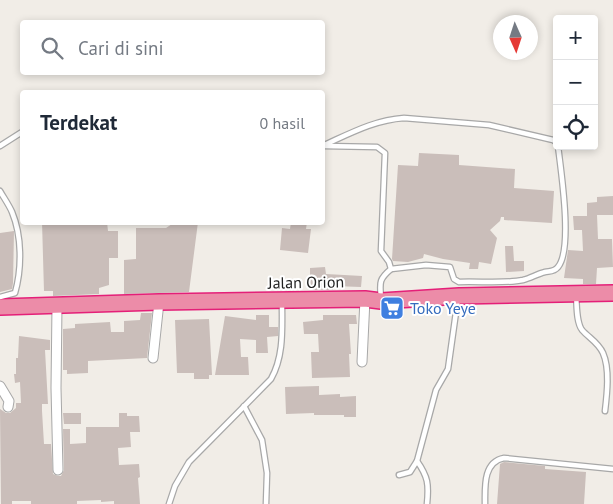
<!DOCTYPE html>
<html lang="id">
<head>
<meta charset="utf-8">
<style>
  :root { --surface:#fff; --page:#f2f2f3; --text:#1f2937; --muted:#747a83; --line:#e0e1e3 }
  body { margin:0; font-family:"PT Sans",sans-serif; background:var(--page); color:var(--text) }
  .controls { position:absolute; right:15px; top:15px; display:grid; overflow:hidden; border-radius:5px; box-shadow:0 2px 8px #0003 }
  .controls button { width:45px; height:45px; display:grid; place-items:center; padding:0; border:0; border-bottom:1px solid var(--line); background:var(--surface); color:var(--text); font:25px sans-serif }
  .compass { position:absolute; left:493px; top:15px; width:45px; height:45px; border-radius:50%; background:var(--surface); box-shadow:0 2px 8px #0003; rotate:177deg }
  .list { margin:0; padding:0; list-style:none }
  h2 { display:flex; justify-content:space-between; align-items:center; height:65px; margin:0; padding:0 20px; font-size:21px }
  h2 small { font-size:16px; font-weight:400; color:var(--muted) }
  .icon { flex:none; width:28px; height:28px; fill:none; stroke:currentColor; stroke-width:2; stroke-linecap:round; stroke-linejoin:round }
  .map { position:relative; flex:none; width:613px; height:504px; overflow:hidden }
  .search { position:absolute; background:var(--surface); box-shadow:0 2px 8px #0003; left:20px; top:20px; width:305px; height:55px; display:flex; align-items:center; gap:12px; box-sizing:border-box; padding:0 18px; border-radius:5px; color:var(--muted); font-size:19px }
  .panel { position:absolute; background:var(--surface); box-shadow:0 2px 8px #0003; left:20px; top:90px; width:305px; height:135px; border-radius:5px }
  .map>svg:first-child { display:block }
</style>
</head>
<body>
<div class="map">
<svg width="613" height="504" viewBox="0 0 613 504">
  <rect width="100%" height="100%" fill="#f1ede7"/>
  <g fill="#cabeba">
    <path d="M419,153L459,155V165L515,169L514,188L554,191L552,223L504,220V217H501L500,221L490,230L497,238L491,264L479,262L478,269H469L470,263L443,259L424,254L423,258L408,262L393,261L392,259L398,165L418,166Z"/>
    <path d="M613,196V215H597L598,239H612L613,267L597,268L596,284H583V279L564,278L568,250L583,251L582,230H574L573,216H587V203L597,202V197Z"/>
    <path d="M42,222H107L108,231H118V258H109V285L99,288V294L53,296V291H44Z"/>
    <path d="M175,222H198L189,292L124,294V260L136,259V228H166Z"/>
    <path d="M291,222H307L306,229H311L308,253L280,250L282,228L290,229Z"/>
    <path d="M14,231L13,283L12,289L0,292V233Z"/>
    <path d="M505,246H513L514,261H524V271L506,272Z"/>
    <path d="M325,267L326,274L362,276L361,287L333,286V290H310V268Z"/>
    <path d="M141,313H152L147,358L88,361V373L67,374V370H63V329L75,328V324L110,322L111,332H124V321L140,320Z"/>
    <path d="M256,315H269V327H278V336L267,337L268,353H256V340L240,339L241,357H248L249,375H215L225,316L256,320Z"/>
    <path d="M323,315H356L357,324H349L351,354H349L350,377L312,378L311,352H319L318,334H304L303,322L323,320Z"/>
    <path d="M209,319L212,375H209V379H194V373H177L175,320Z"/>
    <path d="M19,336L50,340V350H45L48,404H42V411L44,444H51L53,474L58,476H61L64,470L63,429H70V444L86,443V427H119V413H127V416H139L140,432H130L131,447L118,448L119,465L139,464L140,477L138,478L140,504H114V501L101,502V500L77,501V504H31V501H12V504H1L0,409L6,413H10L16,408V403H21L20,382L15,383L14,374H16V358H18Z"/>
    <path d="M319,386V395L340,394V397L356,396V417H344V415H314V413L286,414L285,387Z"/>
    <path d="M63,413H81V424H64Z"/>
    <path d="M504,462L545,466V469L586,472L584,504H497L500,464Z"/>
  </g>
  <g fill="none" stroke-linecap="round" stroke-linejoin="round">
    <g stroke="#a8a8a8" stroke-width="7">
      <g id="lane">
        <path d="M0,146L22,132"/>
        <path d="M322,146C349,134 374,120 404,118L489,125L553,140L557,143"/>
        <path d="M324,146L377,147L385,153L381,251L389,262L391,269C378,280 380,283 381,299"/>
        <path d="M0,191C4,198 9,205 12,212C22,236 22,268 15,293L0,297"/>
        <path d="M391,269L426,265L450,267L454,279L459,282C479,281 504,284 523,280C531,278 537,274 545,272C550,271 554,272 558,267C573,249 561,171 558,146"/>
        <path d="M576,295C577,305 576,322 582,330C589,338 598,342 603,353C610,369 607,394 605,411"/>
        <path d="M244,406L262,440L267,473L266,504"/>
        <path d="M399,475L410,472L417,461"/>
        <path d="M169,504L175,486L189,462L271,379C284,356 282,329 282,304"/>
        <path d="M427,504C429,484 428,477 417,461L436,390L448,369L458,298"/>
        <path d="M485,504C485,487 483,462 504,458L613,469"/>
      </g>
    </g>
    <g stroke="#a8a8a8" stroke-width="11">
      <g id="street">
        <path d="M57,306L56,388L58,470"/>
        <path d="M153,358L159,302"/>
        <path d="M362,362L365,299"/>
        <path d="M0,386L9,401L8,407"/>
      </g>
    </g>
    <g stroke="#e41f78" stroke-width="18">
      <path id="highway" d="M0,307L159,302L365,299L381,301L459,296L613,293"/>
    </g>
    <use href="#lane" stroke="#fff" stroke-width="4.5"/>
    <use href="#street" stroke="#fff" stroke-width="9"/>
    <use href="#highway" stroke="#ec8ca8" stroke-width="15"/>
  </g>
  <defs>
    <g id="supermarket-square" transform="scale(1.25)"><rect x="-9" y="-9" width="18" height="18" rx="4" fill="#3f7fe0" stroke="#fff"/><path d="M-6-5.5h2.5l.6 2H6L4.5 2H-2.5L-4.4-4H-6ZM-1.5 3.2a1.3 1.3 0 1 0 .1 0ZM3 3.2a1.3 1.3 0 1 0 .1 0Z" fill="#fff"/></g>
  </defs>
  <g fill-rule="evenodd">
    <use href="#supermarket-square" x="392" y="308"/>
  </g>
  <g text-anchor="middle" stroke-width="4" stroke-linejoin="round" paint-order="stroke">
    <g font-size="16" fill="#212121" stroke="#fff">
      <text transform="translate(306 282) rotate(-1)" y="6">Jalan Orion</text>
    </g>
    <g font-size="16" fill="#366cbe" stroke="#fff" text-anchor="start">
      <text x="410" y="314">Toko Yeye</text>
    </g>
  </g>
</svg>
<div class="controls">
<button>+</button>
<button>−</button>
<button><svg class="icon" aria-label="locate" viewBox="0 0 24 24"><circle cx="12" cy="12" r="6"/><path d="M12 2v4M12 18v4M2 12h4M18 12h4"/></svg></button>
</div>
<svg class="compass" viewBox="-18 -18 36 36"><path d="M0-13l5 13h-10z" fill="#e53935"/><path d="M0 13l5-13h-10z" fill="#747a83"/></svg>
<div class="search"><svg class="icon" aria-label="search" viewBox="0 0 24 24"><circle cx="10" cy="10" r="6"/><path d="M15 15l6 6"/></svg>Cari di sini</div>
<section class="panel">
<h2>Terdekat<small>0 hasil</small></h2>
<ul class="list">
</ul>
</section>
</div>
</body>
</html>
